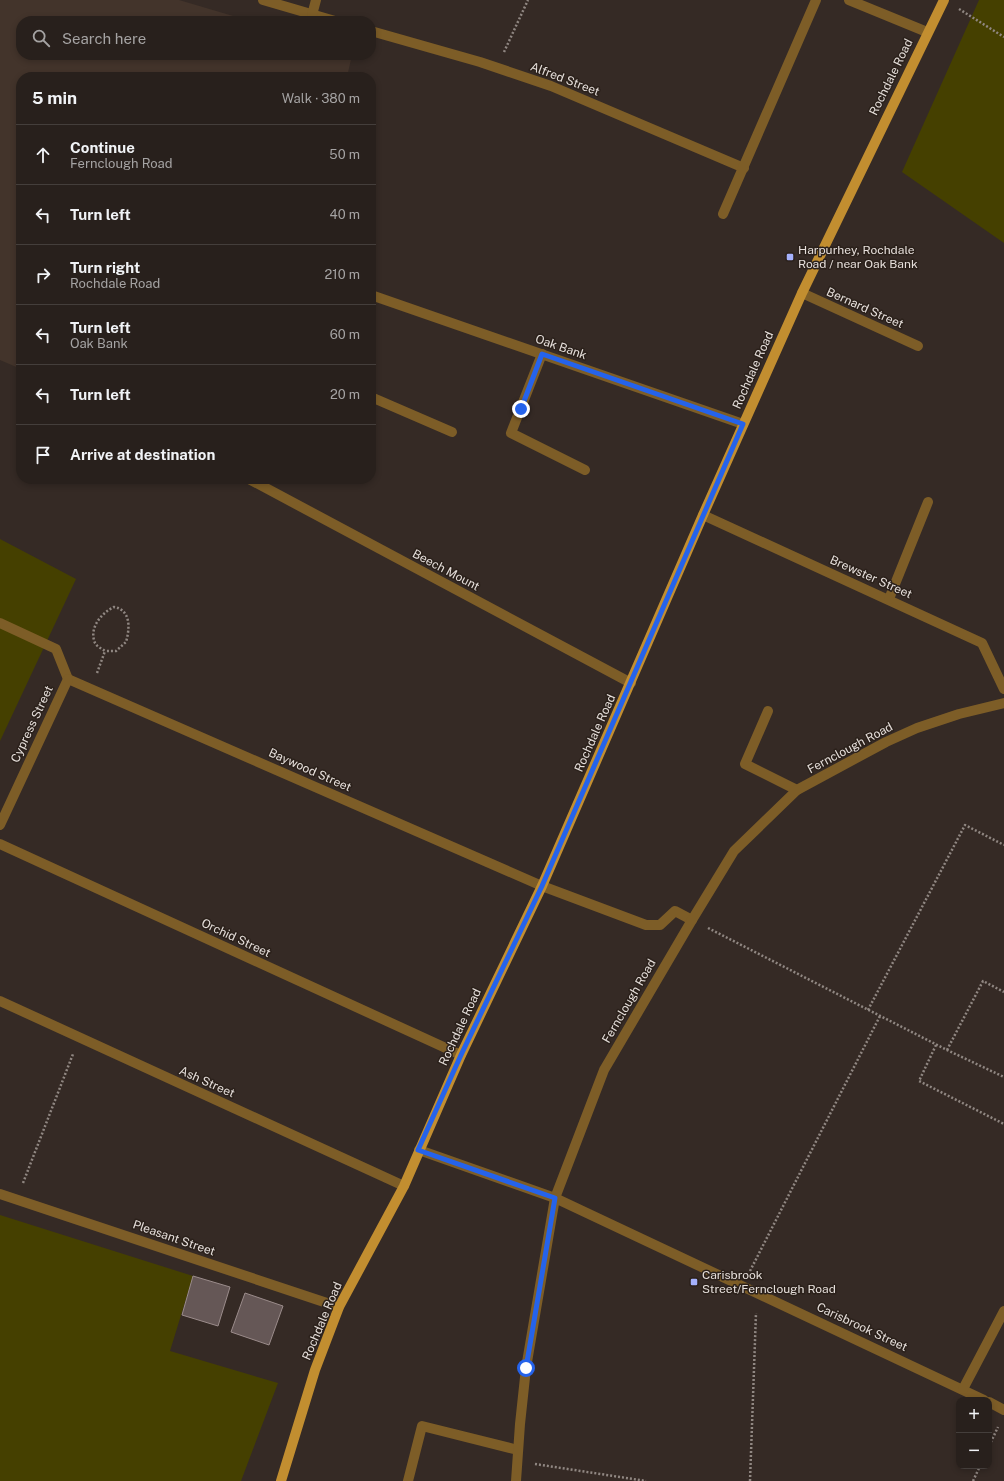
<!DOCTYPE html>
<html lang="en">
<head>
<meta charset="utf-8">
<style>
  :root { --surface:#28201c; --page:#302825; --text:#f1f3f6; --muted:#a5a3a3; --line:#443e3b }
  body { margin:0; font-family:"Public Sans",sans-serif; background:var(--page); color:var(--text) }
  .controls { position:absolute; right:12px; bottom:12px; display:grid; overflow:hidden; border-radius:8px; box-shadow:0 2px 6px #0003 }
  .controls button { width:36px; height:36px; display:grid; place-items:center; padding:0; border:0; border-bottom:1px solid var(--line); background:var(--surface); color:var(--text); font:20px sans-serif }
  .stop { position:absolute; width:12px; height:12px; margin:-9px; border:3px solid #2563eb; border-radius:50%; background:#fff }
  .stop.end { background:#2563eb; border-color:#fff; box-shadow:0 1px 4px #0008 }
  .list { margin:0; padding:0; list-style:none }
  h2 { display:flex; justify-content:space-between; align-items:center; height:52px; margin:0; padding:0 16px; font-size:17px }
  h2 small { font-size:13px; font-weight:400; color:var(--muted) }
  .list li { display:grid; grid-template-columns:26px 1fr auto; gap:12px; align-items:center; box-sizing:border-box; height:60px; padding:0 16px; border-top:1px solid var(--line) }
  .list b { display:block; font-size:15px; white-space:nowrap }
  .list p { margin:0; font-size:13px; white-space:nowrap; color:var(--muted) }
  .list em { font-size:13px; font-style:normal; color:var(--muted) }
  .icon { flex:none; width:22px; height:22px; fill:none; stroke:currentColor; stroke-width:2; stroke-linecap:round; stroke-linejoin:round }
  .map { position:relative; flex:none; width:1004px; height:1481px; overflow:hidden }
  .search { position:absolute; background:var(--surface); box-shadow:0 2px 6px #0003; left:16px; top:16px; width:360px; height:44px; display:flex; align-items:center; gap:10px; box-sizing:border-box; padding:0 14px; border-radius:16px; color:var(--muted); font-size:15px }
  .panel { position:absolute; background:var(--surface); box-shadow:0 2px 6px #0003; left:16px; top:72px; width:360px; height:412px; border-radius:16px }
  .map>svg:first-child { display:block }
</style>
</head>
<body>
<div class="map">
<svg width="1004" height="1481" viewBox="0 0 1004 1481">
  <rect width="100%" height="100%" fill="#352a25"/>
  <path fill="#43342b" d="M0,0H179L250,21H21V55H352L347,77H21V369L0,360Z"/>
  <g fill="#454000">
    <path d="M979,0H1004V243L902,172Z"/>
    <path d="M0,539L76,579L0,741Z"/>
    <path d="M0,1215L193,1276L170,1351L278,1383L241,1481H0Z"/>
  </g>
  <g fill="#655756" stroke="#9b8c8b">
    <path d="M193,1276L230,1287L218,1326L182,1315Z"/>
    <path d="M245,1293L283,1306L269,1345L231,1332Z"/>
  </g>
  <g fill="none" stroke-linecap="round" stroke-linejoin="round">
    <g stroke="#908782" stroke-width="2.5" stroke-dasharray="2 2" stroke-linecap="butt">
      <path d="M959,9L1004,37"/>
      <path d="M504,52L528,0"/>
      <path d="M97,673L105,651C101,648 95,646 94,640C90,626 103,612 114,607C131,610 130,628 126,642L116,651H105"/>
      <path d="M708,928L947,1050L1004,1077"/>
      <path d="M868,1010L965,825L1004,845"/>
      <path d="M936,1045L919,1081L1004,1124"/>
      <path d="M947,1050L983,981L1004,992"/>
      <path d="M23,1183L73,1054"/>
      <path d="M750,1271L880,1016"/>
      <path d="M989,1446L998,1427"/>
      <path d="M535,1464L646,1481"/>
      <path d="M750,1481L756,1313"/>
      <path d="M973,1481L980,1466"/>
    </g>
    <g stroke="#7d5d27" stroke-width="10">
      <path d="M263,0L335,21"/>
      <path d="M849,0L927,32"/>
      <path d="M312,15L316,0"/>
      <path d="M371,31L480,62L551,86L744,168"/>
      <path d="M723,214L816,0"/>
      <path d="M802,293L918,346"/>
      <path d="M371,295L743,424"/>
      <path d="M542,354L511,433L585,470"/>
      <path d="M371,397L452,432"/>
      <path d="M249,479L631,683"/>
      <path d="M703,515L982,643L1004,689"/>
      <path d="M889,599L928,502"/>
      <path d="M0,623L56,649L68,679"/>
      <path d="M68,679L542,886L646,925H660L675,911L692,920"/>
      <path d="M768,711L745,764L797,790"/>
      <path d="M0,825L68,679"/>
      <path d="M0,844L461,1055"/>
      <path d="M0,1001L404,1186"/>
      <path d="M419,1150L555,1198L984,1400"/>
      <path d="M0,1194L339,1307"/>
      <path d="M963,1389L1004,1311"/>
      <path d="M989,1402L1004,1410"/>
      <path d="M408,1481L422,1426L518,1450"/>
      <path d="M516,1481L520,1424L526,1368L555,1198L604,1070L692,920L734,851L797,790L886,742L917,728L959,714L1004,703"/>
    </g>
    <path stroke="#c28e30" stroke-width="10" d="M281,1481L315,1370L339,1307L404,1186L461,1055L542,886L703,515L802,293L944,0"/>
  </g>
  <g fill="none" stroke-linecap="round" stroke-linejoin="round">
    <path stroke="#2563eb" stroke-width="5" d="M521,409L542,354L743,424L542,886L461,1055L418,1150L555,1198L526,1368"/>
  </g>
  <g fill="#a5b1fc" stroke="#2b211b" stroke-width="1.5">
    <rect x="786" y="253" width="8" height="8" rx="2"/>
    <rect x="690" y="1278" width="8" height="8" rx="2"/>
  </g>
  <g text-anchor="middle" stroke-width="3" stroke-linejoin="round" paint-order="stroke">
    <g font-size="12" fill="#e6dfdb" stroke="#2b211b">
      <text transform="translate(891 77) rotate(-64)" y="4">Rochdale Road</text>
      <text transform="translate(565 79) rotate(21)" y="4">Alfred Street</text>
      <text transform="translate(865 308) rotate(24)" y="4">Bernard Street</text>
      <text transform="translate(561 347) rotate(19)" y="4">Oak Bank</text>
      <text transform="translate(753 370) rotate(-66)" y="4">Rochdale Road</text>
      <text transform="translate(446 570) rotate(28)" y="4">Beech Mount</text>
      <text transform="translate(871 577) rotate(24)" y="4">Brewster Street</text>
      <text transform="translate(32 724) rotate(-65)" y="4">Cypress Street</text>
      <text transform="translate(595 733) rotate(-66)" y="4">Rochdale Road</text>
      <text transform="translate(850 748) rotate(-28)" y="4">Fernclough Road</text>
      <text transform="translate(310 770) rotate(24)" y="4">Baywood Street</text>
      <text transform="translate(236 938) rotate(25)" y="4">Orchid Street</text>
      <text transform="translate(629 1001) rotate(-60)" y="4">Fernclough Road</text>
      <text transform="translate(460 1027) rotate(-65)" y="4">Rochdale Road</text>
      <text transform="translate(207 1082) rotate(24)" y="4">Ash Street</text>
      <text transform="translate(174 1238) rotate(19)" y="4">Pleasant Street</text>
      <text transform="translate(322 1321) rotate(-67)" y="4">Rochdale Road</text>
      <text transform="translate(862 1327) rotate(25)" y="4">Carisbrook Street</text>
    </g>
    <g font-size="12" fill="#e6dfdb" stroke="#2b211b" text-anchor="start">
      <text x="798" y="254">Harpurhey, Rochdale<tspan x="798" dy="14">Road / near Oak Bank</tspan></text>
      <text x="702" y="1279">Carisbrook<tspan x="702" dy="14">Street/Fernclough Road</tspan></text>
    </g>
  </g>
</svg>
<div class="controls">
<button>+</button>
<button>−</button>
</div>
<div class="stop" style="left:526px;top:1368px"></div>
<div class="stop end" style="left:521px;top:409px"></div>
<div class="search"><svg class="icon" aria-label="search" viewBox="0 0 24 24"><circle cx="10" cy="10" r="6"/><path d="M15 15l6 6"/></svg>Search here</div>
<section class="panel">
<h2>5 min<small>Walk · 380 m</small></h2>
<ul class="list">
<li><svg class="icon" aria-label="ahead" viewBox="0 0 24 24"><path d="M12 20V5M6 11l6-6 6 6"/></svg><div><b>Continue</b><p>Fernclough Road</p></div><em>50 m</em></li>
<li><svg class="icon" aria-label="left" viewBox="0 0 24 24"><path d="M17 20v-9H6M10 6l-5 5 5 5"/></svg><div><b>Turn left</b></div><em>40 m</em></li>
<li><svg class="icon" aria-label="right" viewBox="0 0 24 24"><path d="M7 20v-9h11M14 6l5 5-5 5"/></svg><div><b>Turn right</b><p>Rochdale Road</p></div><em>210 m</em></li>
<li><svg class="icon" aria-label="left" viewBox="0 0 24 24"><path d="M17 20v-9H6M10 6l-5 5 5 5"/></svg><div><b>Turn left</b><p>Oak Bank</p></div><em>60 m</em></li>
<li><svg class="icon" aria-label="left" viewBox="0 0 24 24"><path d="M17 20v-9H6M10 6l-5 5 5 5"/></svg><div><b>Turn left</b></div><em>20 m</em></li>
<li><svg class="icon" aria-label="arrive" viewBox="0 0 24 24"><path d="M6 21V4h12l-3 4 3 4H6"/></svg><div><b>Arrive at destination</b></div></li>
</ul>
</section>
</div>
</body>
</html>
